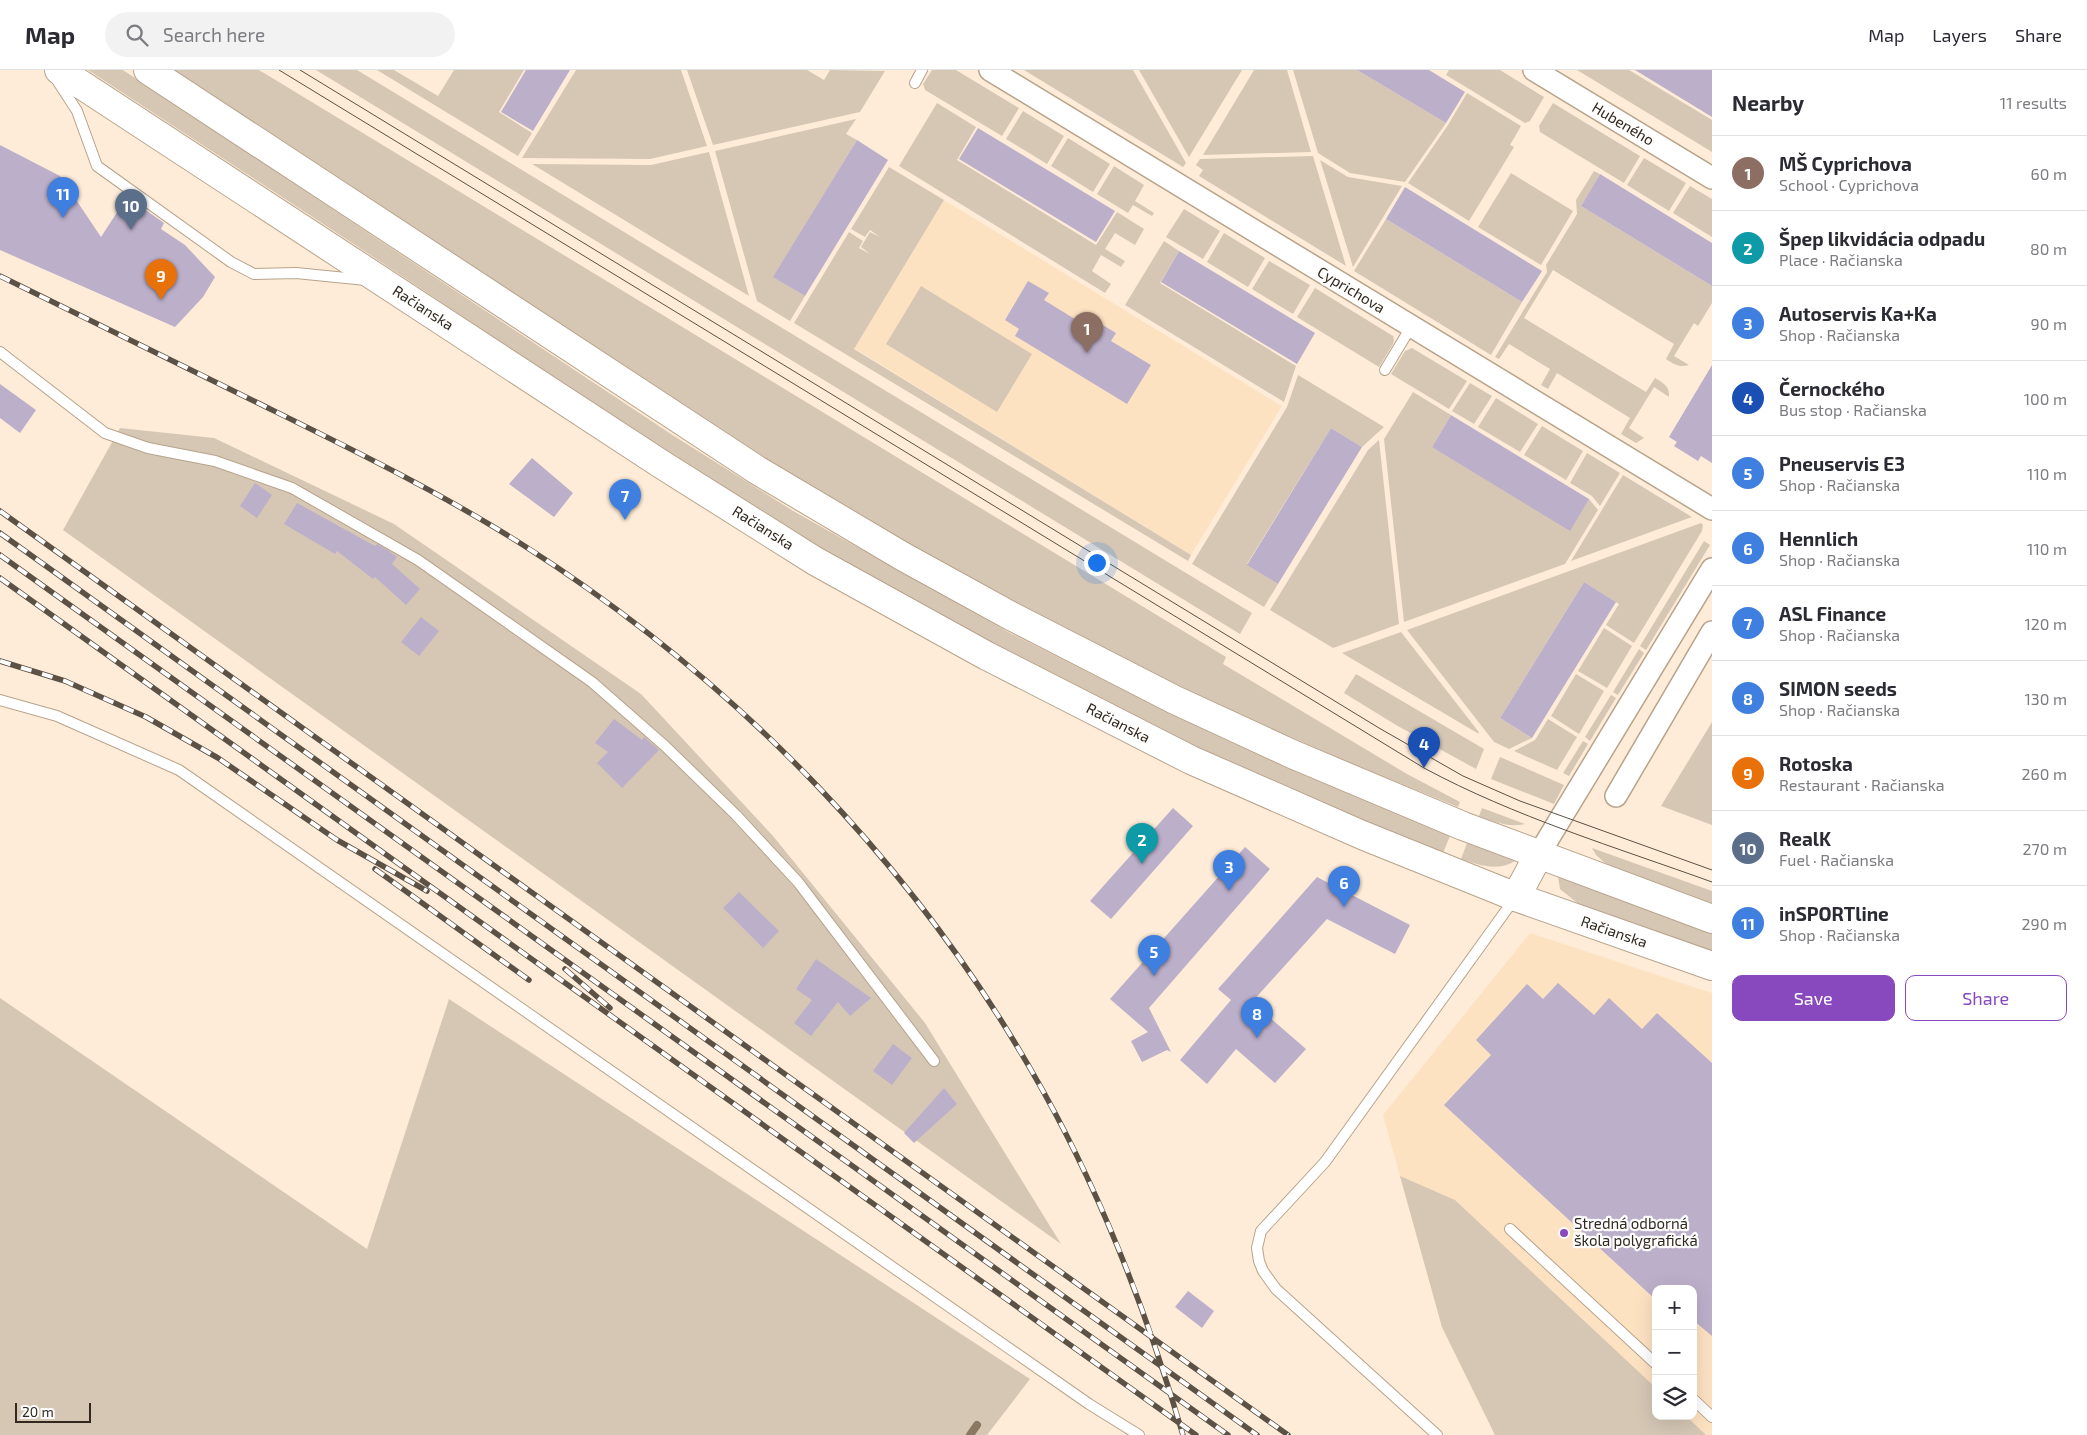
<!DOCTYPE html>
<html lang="en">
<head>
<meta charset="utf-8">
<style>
  :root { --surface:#fff; --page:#f2f2f3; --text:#2b2b33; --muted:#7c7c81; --line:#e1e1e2; --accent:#8849be }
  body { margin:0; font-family:"Exo 2",sans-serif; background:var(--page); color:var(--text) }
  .controls { position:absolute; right:15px; bottom:15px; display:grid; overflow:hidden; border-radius:10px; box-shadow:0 5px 20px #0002 }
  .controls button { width:45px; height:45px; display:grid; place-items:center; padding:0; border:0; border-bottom:1px solid var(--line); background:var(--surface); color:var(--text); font:25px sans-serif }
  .scale { position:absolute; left:15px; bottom:12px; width:76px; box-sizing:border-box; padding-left:5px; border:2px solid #31291f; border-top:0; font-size:14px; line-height:18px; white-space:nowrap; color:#31291f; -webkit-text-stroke:4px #fdfdfd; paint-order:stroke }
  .you { position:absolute; left:1096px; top:492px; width:18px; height:18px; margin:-12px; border:4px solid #fff; border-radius:50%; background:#1a73e8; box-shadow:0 0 0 8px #1a73e833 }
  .badge { display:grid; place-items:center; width:32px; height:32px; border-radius:50%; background:var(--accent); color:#fff; font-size:16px; font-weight:700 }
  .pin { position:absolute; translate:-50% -41px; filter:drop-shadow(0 1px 2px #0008) }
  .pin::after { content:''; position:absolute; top:26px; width:18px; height:15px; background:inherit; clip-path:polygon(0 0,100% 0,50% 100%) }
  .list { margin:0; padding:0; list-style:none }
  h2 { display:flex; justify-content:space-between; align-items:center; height:65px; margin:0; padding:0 20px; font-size:21px }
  h2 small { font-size:16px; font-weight:400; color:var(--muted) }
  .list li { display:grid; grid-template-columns:32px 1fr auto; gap:15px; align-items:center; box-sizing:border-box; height:75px; padding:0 20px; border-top:1px solid var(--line) }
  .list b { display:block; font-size:19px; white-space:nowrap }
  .list p { margin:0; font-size:16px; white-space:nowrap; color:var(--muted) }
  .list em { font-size:16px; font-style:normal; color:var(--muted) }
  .actions { display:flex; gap:10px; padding:15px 20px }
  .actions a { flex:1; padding:11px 0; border:1px solid var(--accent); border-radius:10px; text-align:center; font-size:18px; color:var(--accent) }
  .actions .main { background:var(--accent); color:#fff }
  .icon { flex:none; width:28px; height:28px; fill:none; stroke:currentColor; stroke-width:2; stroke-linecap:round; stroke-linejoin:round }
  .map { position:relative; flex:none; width:1712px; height:1365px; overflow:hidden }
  header { display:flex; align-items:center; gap:30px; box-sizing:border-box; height:70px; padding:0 25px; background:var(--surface); border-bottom:1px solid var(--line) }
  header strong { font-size:24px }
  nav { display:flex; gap:28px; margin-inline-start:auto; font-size:18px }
  .search { width:350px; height:45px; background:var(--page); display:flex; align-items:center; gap:12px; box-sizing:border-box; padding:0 18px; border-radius:28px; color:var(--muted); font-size:19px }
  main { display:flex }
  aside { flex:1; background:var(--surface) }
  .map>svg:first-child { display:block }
</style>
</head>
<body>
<header>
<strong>Map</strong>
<div class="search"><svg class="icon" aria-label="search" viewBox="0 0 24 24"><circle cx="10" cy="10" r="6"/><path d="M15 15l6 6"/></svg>Search here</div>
<nav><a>Map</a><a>Layers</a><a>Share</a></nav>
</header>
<main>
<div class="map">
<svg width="1712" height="1365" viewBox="0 0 1712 1365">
  <rect width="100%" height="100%" fill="#feecd8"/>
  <g fill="#fde2c2" fill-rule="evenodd">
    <path d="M944,130L1282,336L1191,485L854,278Z"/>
    <path d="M1530,863L1712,923V1365H1495L1442,1258L1383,1045ZM1656,1219H1693V1346H1656Z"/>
  </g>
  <g fill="#d6c7b5">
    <path d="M88,0H123L674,366L795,442L1010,563L1121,619L1231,672L1450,766L1443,783C1394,763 1345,743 1297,722C1122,646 951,556 787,457C670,387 557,309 444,234C326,155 206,78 88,0Z"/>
    <path d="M175,0H259L1226,587L1223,594L1407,704L1460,732L1458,737L1343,690L1220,636L1116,585L953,499L825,426L731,368L251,53Z"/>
    <path d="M316,0H357L1252,543L1240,564Z"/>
    <path d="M377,0H394L438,26L454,0H524L499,42L532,63L518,86Z"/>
    <path d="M576,0H681L707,76L650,89L522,88Z"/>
    <path d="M687,0H807L824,10L830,0L885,1L860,42L713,75Z"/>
    <path d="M932,0H956L1019,38L1002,66L925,20L923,14Z"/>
    <path d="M1024,0H1133L1186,93L1183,97Z"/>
    <path d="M1139,0H1242L1189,87Z"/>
    <path d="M1254,0H1287L1311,82L1203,85Z"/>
    <path d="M1293,0H1357L1446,53L1405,112L1350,103L1318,83Z"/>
    <path d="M1449,0H1500L1544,27L1530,51L1525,53L1446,5Z"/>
    <path d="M1577,0H1629L1712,50V82Z"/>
    <path d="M1467,23L1521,56L1510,75L1514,77L1469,151L1408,113L1448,55Z"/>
    <path d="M937,33L976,57L957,90L1096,175L1117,142L1144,159L1135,175L1115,163L1105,179L1125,191L1121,197L1101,185L1092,201L1111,214L1105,223L899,96Z"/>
    <path d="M1553,33L1640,86L1624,113L1540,62L1539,56Z"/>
    <path d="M1023,41L1064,66L1047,94L1006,69Z"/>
    <path d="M856,49L846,64L857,70L774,207L805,226L790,251L757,231L715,81Z"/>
    <path d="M1068,68L1110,94L1093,122L1051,96Z"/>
    <path d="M709,82L749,226L532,94L651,95Z"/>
    <path d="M1313,86L1346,196L1199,106L1203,100L1196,95L1200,89Z"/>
    <path d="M1644,88L1686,113L1669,141L1627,115Z"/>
    <path d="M1320,90L1348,107L1402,116L1353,197Z"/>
    <path d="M1114,96L1144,115L1135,131L1154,143L1152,146L1133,135L1128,143L1097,124Z"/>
    <path d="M889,97L944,130L854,279L1191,485L1188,491L794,253L849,162L863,171L859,178L870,184L861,177L870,162L880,167L870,160L865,167L851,159Z"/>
    <path d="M1594,101L1600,104L1581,136L1712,216V233L1698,256L1694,253L1674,286L1689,295C1679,298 1674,294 1666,289L1674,274L1553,200L1524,248L1646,322L1655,308C1663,313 1670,316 1669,327L1654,317L1629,358L1644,368L1636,373L1621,364L1630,348L1557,303L1548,319L1541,315L1550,299L1509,274L1499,289L1495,287L1547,202L1546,195L1577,144L1576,130Z"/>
    <path d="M1511,103L1573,141L1541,195L1478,157Z"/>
    <path d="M1690,116L1712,129V167L1673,143Z"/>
    <path d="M1184,139L1220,161L1203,189L1166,167Z"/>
    <path d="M1386,149L1522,232L1491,285L1354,201Z"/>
    <path d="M1224,163L1265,188L1248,217L1207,192Z"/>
    <path d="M1164,171L1179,181L1160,213L1296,296L1284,332L1125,235Z"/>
    <path d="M1269,191L1310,215L1293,244L1252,219Z"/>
    <path d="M921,216L1032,284L997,342L886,274Z"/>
    <path d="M1315,218L1393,266L1394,270L1393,274L1379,297L1297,247Z"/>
    <path d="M1412,278L1467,311L1449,339L1391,304L1405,281Z"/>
    <path d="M1298,305L1384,357L1362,377L1331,358L1247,494L1278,514L1264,537L1192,494L1287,337Z"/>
    <path d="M1470,313L1492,326L1474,354L1452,341Z"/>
    <path d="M1413,322L1451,345L1432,377L1589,429L1598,440L1565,494L1404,552L1384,369Z"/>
    <path d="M1496,328L1538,354L1520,382L1478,357Z"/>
    <path d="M1542,356L1583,381L1566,410L1524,385Z"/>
    <path d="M120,358L214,368L394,454L641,624L773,766L925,953L1061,1174L63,460Z"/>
    <path d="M1379,370L1399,554L1333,578L1270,540L1368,380Z"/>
    <path d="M1587,383L1620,403L1600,436L1592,426L1570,413Z"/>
    <path d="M1623,405L1692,447L1571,491Z"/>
    <path d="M1701,453L1703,455L1702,461L1634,573L1606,555L1619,534L1584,512L1500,648L1532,668L1509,679L1494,672L1407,560Z"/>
    <path d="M1704,471L1710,475L1646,580L1640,576Z"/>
    <path d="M1604,558L1632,576L1607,618L1578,601Z"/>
    <path d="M1401,562L1478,661L1479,664L1342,583Z"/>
    <path d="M1639,579L1644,583L1618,625L1613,622Z"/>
    <path d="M1356,604L1484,679L1476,699L1396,655L1344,623Z"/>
    <path d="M1576,604L1604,621L1579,664L1551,646Z"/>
    <path d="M1611,625L1616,628L1590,671L1585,667Z"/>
    <path d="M1548,649L1577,667L1557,700L1514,681L1535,670Z"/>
    <path d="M1712,652V755L1661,736Z"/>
    <path d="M1583,671L1588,674L1569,706L1563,703Z"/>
    <path d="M1500,687L1564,715L1554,734L1491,709Z"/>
    <path d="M1482,738L1525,754C1509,758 1495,752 1479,746Z"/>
    <path d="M1467,773L1515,791C1497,802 1479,795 1461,789Z"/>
    <path d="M1592,778L1712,821V836L1607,795L1596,785Z"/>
    <path d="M1558,807L1712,864V881L1593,840L1580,835L1560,819Z"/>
    <path d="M0,928L367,1179L449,929L1030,1309L987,1365H0Z"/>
    <path d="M1400,1106L1455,1130L1656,1318V1346H1686L1706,1365H1495L1442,1257Z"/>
  </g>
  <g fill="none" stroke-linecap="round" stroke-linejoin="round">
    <path stroke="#8b7862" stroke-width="8" d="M970,1365L977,1355"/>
  </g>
  <g fill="#bcafca">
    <path d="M526,0H570L533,61L501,42Z"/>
    <path d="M1357,0H1429L1465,22L1446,53Z"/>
    <path d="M1635,0H1712V47Z"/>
    <path d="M978,58L1115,141L1096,172L959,89Z"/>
    <path d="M857,70L888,90L805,226L773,207Z"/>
    <path d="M0,75L60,106L101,167L127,127L164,153L161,159L185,175L215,207L203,227L175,257L0,180Z"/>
    <path d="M1600,104L1712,173V216L1581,136Z"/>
    <path d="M1405,117L1542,201L1522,232L1386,149Z"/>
    <path d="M1179,181L1315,263L1297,294L1161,212Z"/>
    <path d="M1028,211L1049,223L1044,230L1078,251L1083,243L1116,263L1111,271L1151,295L1127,334L1015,266L1019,259L1005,250Z"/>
    <path d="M1712,295V393L1701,386L1698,391L1674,376L1677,372L1669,367Z"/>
    <path d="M0,314L36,340L20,363L0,348Z"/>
    <path d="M1451,345L1589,429L1570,461L1432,377Z"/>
    <path d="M1331,358L1362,377L1278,514L1247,495Z"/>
    <path d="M532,388L573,423L554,447L509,414Z"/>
    <path d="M255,413L272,425L257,448L240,436Z"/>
    <path d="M297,433L375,476L377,474L389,481L397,487L392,494L420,519L406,535L375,507L373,509L337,481L335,484L284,454Z"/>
    <path d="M1584,512L1616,532L1532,668L1500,648Z"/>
    <path d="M421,547L439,561L419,586L401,572Z"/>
    <path d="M614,649L642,670L644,667L659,680L622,718L597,693L608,682L595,673Z"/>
    <path d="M1173,738L1193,756L1111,849L1090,831Z"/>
    <path d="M1245,777L1270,799L1149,938L1171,982L1167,980L1142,992L1131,971L1148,962L1110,929Z"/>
    <path d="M1317,807L1410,855L1395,884L1327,849L1252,932L1306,979L1275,1013L1236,979L1207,1014L1180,990L1231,930L1218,919Z"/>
    <path d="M739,822L779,861L763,878L723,838Z"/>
    <path d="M816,889L871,928L850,946L838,932L811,966L794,953L812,930L796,919Z"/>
    <path d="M1558,913L1594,945L1609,928L1642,959L1657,943L1712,993V1266L1693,1250V1219H1656V1230L1444,1035L1491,985L1476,970L1527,914L1543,929Z"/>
    <path d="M893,974L912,988L892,1015L873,1001Z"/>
    <path d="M944,1018L957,1034L914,1073L904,1063Z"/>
    <path d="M1188,1221L1214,1241L1202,1258L1175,1237Z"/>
  </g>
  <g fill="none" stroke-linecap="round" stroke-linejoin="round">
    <g stroke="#b8a38b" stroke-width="12">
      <g id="lane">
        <path d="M55,7L77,41L97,96L231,192L254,204L296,203L366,210"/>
        <path d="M915,13L922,0"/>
        <path d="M0,282L105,363L148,378L215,391L292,418L418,490L592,612L665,676L736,745L798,812L934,991"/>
        <path d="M1385,300L1411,257"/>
        <path d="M0,630L57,646L179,700L1089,1334L1139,1365"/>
        <path d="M1510,1159L1656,1294"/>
        <path d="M1693,1329L1712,1347"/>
        <path d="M1437,1365L1276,1219L1263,1201L1259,1191L1257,1178L1261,1161L1325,1092L1515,828"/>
      </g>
    </g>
    <g stroke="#b8a38b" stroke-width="24">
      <g id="street">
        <path d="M990,0L1712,439"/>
        <path d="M1534,0L1712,108"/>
        <path d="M1616,726L1712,562"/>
        <path d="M1539,784L1712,499"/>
      </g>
    </g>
    <g stroke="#b8a38b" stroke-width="30">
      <g id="secondary">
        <path d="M59,0L661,394L815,491L987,586L1191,690L1362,765L1516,827L1712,896"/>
        <path d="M148,0L757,400L902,486L1011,546L1175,630L1292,684L1463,756L1712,849"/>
        <path d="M1516,827L1539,784"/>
      </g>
    </g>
    <use href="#lane" stroke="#fff" stroke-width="10"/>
    <use href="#street" stroke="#fff" stroke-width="21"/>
    <use href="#secondary" stroke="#fff" stroke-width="28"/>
    <g stroke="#5b5145" stroke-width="1">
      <path d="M279,0L1424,698C1515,747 1615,777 1712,812"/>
      <path d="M300,0L1379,658L1463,706L1520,731L1712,800"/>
    </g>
    <g stroke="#5b5145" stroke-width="5.5">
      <g id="rail">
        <path d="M0,206C85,248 171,290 256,332C347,377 438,421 523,475C738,612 919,798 1043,1021C1104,1130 1148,1246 1183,1365"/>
        <path d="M0,441L1288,1365"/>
        <path d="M0,463L1257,1365"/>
        <path d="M0,485L1228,1365"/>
        <path d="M0,508L1196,1365"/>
        <path d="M0,591L65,611L146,647L218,688L337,770L427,821"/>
        <path d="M375,799L529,910"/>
        <path d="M565,899L610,938"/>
      </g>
    </g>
    <use href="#rail" stroke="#fdfdfd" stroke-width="4" stroke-dasharray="11" stroke-linecap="butt"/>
  </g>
  <circle fill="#8849be" stroke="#fdfdfd" stroke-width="2" cx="1564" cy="1163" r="5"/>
  <g text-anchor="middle" stroke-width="4.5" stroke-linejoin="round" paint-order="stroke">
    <g font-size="15" fill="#31291f" stroke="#fdfdfd">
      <text transform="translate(1623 54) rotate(31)" y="5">Hubeného</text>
      <text transform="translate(1351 220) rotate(31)" y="5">Cyprichova</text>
      <text transform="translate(423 238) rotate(33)" y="5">Račianska</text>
      <text transform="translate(763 458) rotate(32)" y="5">Račianska</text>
      <text transform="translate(1118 653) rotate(27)" y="5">Račianska</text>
      <text transform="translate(1614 862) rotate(19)" y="5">Račianska</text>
    </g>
    <g font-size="15" fill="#31291f" stroke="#fdfdfd" text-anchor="start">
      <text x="1574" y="1159">Stredná odborná<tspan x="1574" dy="17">škola polygrafická</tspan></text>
    </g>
  </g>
</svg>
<div class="controls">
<button>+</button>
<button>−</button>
<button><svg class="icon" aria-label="layers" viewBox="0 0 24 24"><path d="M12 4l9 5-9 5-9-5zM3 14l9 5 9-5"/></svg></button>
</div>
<div class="scale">20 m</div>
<div class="you"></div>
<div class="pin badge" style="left:1087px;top:283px;background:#8d6e63">1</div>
<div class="pin badge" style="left:1142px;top:794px;background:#0f9aa8">2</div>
<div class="pin badge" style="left:1229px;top:821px;background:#3f7fe0">3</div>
<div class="pin badge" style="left:1424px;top:698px;background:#1a4fb4">4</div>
<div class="pin badge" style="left:1154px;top:906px;background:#3f7fe0">5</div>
<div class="pin badge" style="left:1344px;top:837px;background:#3f7fe0">6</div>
<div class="pin badge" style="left:625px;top:450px;background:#3f7fe0">7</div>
<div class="pin badge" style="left:1257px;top:968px;background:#3f7fe0">8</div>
<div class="pin badge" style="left:161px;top:230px;background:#e8710a">9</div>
<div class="pin badge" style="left:131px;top:160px;background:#5c6f8a">10</div>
<div class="pin badge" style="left:63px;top:148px;background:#3f7fe0">11</div>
</div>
<aside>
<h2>Nearby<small>11 results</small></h2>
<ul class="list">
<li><span class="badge" style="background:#8d6e63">1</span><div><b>MŠ Cyprichova</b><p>School · Cyprichova</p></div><em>60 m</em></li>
<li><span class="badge" style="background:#0f9aa8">2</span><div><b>Špep likvidácia odpadu</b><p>Place · Račianska</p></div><em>80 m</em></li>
<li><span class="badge" style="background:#3f7fe0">3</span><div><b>Autoservis Ka+Ka</b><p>Shop · Račianska</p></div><em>90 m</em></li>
<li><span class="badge" style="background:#1a4fb4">4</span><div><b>Černockého</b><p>Bus stop · Račianska</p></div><em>100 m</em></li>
<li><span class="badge" style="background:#3f7fe0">5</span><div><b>Pneuservis E3</b><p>Shop · Račianska</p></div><em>110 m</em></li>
<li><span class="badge" style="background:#3f7fe0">6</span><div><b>Hennlich</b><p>Shop · Račianska</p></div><em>110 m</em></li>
<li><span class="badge" style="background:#3f7fe0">7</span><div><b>ASL Finance</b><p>Shop · Račianska</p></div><em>120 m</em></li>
<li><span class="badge" style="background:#3f7fe0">8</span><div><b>SIMON seeds</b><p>Shop · Račianska</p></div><em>130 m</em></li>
<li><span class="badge" style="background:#e8710a">9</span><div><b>Rotoska</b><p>Restaurant · Račianska</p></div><em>260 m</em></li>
<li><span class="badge" style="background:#5c6f8a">10</span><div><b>RealK</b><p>Fuel · Račianska</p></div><em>270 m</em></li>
<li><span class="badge" style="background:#3f7fe0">11</span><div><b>inSPORTline</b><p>Shop · Račianska</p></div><em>290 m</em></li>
</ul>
<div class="actions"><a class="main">Save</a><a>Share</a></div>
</aside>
</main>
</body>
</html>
